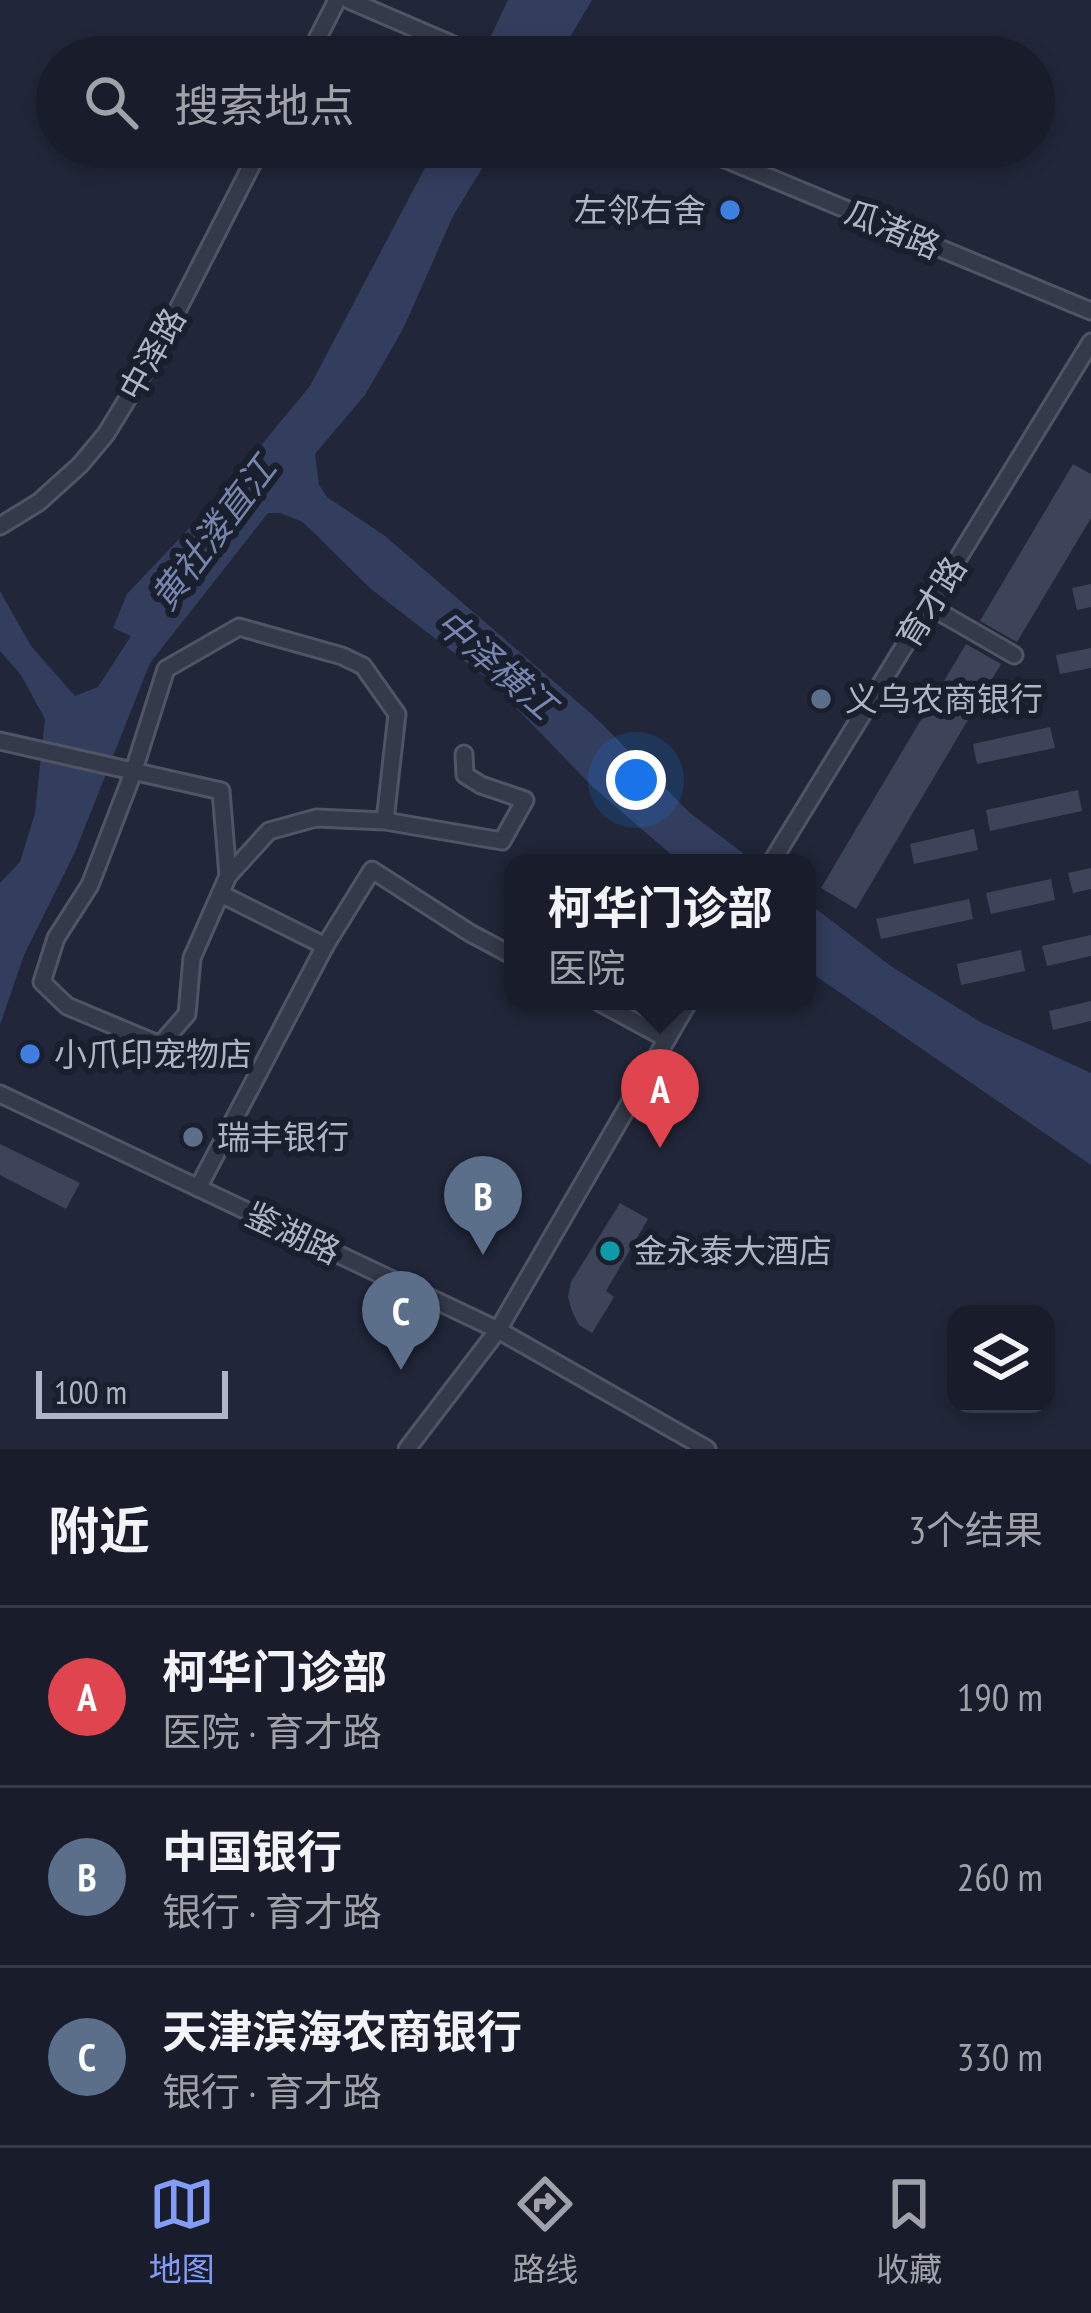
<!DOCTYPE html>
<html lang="zh">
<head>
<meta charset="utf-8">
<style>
  :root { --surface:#191d2b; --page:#222633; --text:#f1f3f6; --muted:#9fa2a9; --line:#373b47; --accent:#839cf8 }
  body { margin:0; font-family:"PT Sans Narrow","Noto Sans SC",sans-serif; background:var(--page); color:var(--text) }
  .controls { position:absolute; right:36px; bottom:36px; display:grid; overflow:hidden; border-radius:24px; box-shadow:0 6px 18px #0003 }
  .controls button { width:108px; height:108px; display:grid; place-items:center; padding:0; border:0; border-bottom:3px solid var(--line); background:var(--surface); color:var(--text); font:60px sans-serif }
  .scale { position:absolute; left:36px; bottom:30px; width:192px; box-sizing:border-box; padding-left:12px; border:6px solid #b0b4c6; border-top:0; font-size:33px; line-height:42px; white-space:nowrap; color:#b0b4c6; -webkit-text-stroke:9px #1a1f2e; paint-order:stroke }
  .you { position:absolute; left:636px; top:780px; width:42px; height:42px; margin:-30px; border:9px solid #fff; border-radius:50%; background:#1a73e8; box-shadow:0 0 0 18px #1a73e833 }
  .badge { display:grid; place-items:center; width:78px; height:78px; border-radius:50%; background:var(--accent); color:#fff; font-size:39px; font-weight:700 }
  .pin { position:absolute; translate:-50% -99px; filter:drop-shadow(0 3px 6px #0008) }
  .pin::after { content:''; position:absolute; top:63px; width:42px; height:36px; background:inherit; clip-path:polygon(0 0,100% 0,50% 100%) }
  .popup { position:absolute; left:504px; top:854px; width:312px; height:156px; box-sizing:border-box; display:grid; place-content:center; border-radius:24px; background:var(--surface); filter:drop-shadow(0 3px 9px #0005); font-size:39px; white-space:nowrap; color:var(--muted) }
  .popup b { font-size:45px; color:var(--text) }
  .popup::after { content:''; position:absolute; left:50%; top:100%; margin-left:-24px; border:24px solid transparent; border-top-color:var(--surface) }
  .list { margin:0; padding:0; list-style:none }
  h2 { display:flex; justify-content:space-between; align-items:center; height:156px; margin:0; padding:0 48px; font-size:51px }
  h2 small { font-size:39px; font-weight:400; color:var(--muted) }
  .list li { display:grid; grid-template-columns:78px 1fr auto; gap:36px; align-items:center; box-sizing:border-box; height:180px; padding:0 48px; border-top:3px solid var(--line) }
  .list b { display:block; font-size:45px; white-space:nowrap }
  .list p { margin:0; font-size:39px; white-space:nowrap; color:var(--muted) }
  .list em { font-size:39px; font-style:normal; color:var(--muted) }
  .icon { flex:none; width:66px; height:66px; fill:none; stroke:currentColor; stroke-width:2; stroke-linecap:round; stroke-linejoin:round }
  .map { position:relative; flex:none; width:1091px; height:1449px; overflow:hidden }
  .search { position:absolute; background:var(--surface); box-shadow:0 6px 18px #0003; left:36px; right:36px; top:36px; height:132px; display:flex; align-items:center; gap:30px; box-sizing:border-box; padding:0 42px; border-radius:66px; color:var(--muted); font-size:45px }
  .sheet { height:696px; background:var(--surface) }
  nav { display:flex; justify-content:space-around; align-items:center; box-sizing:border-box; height:168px; border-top:3px solid var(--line); background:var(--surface); font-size:33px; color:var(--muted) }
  nav a { display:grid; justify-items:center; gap:6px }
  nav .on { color:var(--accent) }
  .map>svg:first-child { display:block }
</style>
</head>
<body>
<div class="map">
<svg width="1091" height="1449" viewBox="0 0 1091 1449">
  <rect width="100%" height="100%" fill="#212739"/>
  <g fill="#333e5f">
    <path d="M508,0H592L558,57H481Z"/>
    <path d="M436,147H495L453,216L403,329L365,395L315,454L319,485L327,497L385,536L595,717L690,813L756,863H681L593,787L488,679L371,589L303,522L280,513H268L150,663L75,852L24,955L0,1025V883L20,862L35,813L45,719L21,675L0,651V591L31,646L75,696L98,687L131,636L113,628L127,594L214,502L310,386Z"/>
    <path d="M807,902L892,967L982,1023L1091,1073V1165L807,970Z"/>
  </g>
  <g fill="#3d4459">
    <path d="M1073,464L1091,474V518L1017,642L980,621Z"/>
    <path d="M1091,584V607L1077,610L1072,588Z"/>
    <path d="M966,644L1001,664L856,909L821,888Z"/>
    <path d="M1091,648V668L1060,674L1056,655Z"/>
    <path d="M1050,727L1055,748L977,764L973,744Z"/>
    <path d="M1078,790L1082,811L990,831L986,810Z"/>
    <path d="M974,829L978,850L914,864L910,844Z"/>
    <path d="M1091,868V889L1073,893L1068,873Z"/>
    <path d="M1051,879L1055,900L991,914L986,893Z"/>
    <path d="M969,899L973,919L881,939L876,919Z"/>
    <path d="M1091,935V956L1047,966L1042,946Z"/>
    <path d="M1021,950L1025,971L961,985L957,964Z"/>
    <path d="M1091,1001V1021L1053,1030L1049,1011Z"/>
    <path d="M0,1144L80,1183L66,1209L0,1175Z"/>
    <path d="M620,1203L648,1219L606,1291L614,1297L592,1333L579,1325L572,1311L568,1297L571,1282Z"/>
  </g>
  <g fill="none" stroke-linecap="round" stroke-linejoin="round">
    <g stroke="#505464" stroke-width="21">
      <g id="minor">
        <path d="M349,0L481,57"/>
        <path d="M308,57L337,0"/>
        <path d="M696,147L1091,311"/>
        <path d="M0,526L39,502L80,465L106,434L155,354L261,147"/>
        <path d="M929,606L1014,655"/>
        <path d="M0,741L221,791L228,876"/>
        <path d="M385,821L397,714L363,666L342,656L239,627L166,669L133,773L90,885L56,938L42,982L67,1006L160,1045L187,1014L192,958L228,876L269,831L316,818L385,821L502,841L525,800L481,785L465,775L464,754"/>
        <path d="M771,863L1091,342"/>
        <path d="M221,894L325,946"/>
        <path d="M597,1001L667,1039"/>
        <path d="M0,1094L498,1330L707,1449"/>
        <path d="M198,1188L325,946L372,870L470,933L513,956"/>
        <path d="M407,1449L498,1330L689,1001"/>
      </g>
    </g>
    <use href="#minor" stroke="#353a4a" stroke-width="15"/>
  </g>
  <g fill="#3f7fe0" stroke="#1a1f2e" stroke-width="4.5">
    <circle cx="730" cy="210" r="12"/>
    <circle cx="30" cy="1054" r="12"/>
  </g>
  <g fill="#5c6f8a" stroke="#1a1f2e" stroke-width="4.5">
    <circle cx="821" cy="699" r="12"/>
    <circle cx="193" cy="1137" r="12"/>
  </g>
  <circle fill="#0f9aa8" stroke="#1a1f2e" stroke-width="4.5" cx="610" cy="1251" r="12"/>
  <g text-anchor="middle" stroke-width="12" stroke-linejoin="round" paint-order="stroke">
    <g font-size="33" fill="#b0b4c6" stroke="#1a1f2e" text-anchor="start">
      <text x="706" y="222" text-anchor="end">左邻右舍</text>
      <text x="845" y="711">义乌农商银行</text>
      <text x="54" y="1066">小爪印宠物店</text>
      <text x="217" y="1149">瑞丰银行</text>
      <text x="634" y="1263">金永泰大酒店</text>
    </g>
    <g font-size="33" fill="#b0b4c6" stroke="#1a1f2e">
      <text transform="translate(893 229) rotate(23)" y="12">瓜渚路</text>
      <text transform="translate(152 354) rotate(-61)" y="12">中泽路</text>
      <text transform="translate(931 602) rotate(-58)" y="12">育才路</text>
      <text transform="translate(293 1233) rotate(25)" y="12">鉴湖路</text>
    </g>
    <g font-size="36" font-style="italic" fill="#7786ae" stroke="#1a1f2e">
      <text transform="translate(213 533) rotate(-53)" y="13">黄社溇直江</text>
      <text transform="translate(496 664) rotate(41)" y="13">中泽横江</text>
    </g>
  </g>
</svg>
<div class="controls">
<button><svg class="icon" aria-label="layers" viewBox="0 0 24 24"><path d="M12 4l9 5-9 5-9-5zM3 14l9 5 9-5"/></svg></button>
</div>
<div class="scale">100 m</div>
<div class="you"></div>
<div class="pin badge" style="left:660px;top:1148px;background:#e0444e">A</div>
<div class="popup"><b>柯华门诊部</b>医院</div>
<div class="pin badge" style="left:483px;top:1255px;background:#5c6f8a">B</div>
<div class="pin badge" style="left:401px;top:1370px;background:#5c6f8a">C</div>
<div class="search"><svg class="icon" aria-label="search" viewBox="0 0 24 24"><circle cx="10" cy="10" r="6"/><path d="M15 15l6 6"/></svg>搜索地点</div>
</div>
<section class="sheet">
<h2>附近<small>3个结果</small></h2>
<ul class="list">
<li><span class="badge" style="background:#e0444e">A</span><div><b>柯华门诊部</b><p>医院 · 育才路</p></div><em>190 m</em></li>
<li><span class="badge" style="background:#5c6f8a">B</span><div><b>中国银行</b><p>银行 · 育才路</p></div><em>260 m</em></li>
<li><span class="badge" style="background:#5c6f8a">C</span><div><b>天津滨海农商银行</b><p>银行 · 育才路</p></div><em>330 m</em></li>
</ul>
</section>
<nav>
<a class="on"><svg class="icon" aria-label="map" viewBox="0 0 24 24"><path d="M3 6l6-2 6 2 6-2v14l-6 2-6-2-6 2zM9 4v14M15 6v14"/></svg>地图</a>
<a><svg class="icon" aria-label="directions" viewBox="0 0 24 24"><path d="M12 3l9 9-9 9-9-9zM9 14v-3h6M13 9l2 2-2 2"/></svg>路线</a>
<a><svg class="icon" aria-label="saved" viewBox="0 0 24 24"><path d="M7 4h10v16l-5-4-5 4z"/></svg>收藏</a>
</nav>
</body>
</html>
